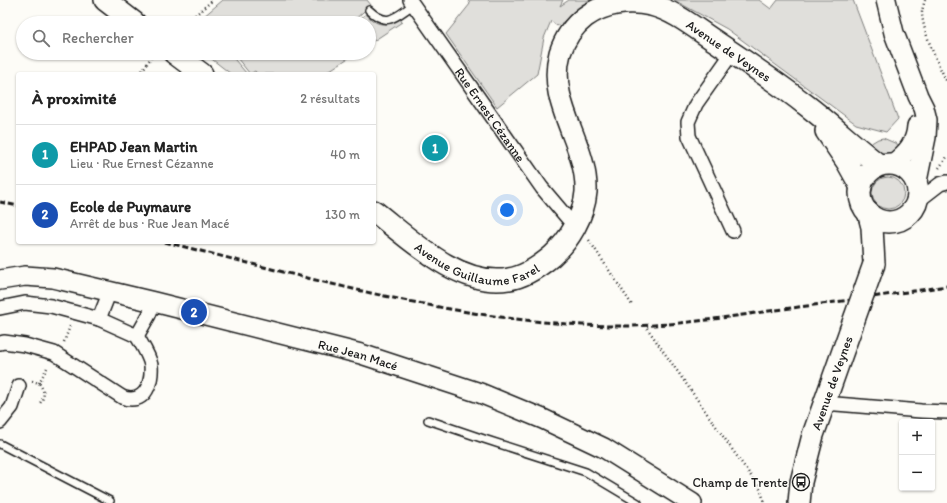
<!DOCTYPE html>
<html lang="fr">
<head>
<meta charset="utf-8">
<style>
  :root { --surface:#fff; --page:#f2f2f2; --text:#222; --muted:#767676; --line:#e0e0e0; --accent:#d93025 }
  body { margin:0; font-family:Itim,sans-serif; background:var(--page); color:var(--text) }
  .controls { position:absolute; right:12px; bottom:12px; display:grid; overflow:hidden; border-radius:4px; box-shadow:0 1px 3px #0004 }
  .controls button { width:36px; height:36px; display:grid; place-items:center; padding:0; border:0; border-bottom:1px solid var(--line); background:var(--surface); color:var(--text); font:20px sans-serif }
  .you { position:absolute; left:507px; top:210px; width:14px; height:14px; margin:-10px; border:3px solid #fff; border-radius:50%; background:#1a73e8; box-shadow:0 0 0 6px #1a73e833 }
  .badge { display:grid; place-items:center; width:26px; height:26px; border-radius:50%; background:var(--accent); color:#fff; font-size:13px; font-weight:700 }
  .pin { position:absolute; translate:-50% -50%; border:2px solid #fff; box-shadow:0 1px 4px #0006 }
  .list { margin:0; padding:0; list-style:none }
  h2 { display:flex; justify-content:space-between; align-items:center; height:52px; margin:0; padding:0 16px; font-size:17px }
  h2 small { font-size:13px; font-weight:400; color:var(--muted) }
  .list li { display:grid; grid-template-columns:26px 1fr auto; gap:12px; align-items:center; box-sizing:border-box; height:60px; padding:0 16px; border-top:1px solid var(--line) }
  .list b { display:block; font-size:15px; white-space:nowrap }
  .list p { margin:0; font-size:13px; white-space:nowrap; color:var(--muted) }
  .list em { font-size:13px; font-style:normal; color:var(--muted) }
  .icon { flex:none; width:22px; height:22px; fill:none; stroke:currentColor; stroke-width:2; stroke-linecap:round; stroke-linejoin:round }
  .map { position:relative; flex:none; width:947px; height:503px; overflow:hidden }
  .search { position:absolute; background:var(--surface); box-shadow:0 1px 3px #0004; left:16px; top:16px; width:360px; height:44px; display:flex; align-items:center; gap:10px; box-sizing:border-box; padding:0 14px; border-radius:22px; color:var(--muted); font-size:15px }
  .panel { position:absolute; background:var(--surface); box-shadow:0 1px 3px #0004; left:16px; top:72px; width:360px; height:172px; border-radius:4px }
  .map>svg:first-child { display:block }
</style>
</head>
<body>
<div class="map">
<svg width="947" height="503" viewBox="0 0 947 503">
  <rect width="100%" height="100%" fill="#fdfcf7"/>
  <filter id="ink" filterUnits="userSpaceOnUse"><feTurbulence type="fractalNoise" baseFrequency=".025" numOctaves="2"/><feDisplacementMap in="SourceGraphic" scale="8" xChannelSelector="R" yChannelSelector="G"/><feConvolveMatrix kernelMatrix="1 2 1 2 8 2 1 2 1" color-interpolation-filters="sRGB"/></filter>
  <g filter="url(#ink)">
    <g fill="#e0dfdb" stroke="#7e7e7c">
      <path d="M223,0H367L371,5L354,20L356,22L366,14C377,27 386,26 400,19L402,22L369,44V23H208L203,17Z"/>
      <path d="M468,0H563L560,6L569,0H596L557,26L551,21L544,38L537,74L497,107L446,34L470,4Z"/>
      <path d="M674,0H759L771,9L778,0H853L898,119L886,132L856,124L727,29Z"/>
      <path d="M204,53H229L247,74H231Z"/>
      <path d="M233,53H356L324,74H258L255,71L250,74Z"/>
      <path d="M883,138L904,147C893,153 889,156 876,154L868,145L878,139Z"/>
      <circle cx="888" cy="193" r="16"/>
    </g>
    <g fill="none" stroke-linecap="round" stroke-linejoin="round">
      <g stroke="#1c1c1c" stroke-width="10">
        <g id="service">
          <path d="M369,10C388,28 395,17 413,5"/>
          <path d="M428,420L484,439L586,472L638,503"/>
          <path d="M0,444L110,501"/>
        </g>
      </g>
      <g stroke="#1c1c1c" stroke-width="16">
        <g id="minor">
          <path id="s1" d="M410,0L542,188L575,227"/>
          <path d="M732,53L696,104L688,122L689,136L733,231"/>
          <path d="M918,201L940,184L947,182"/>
          <path d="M0,308L25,303L51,306L99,319L137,336L149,315L154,302"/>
          <path d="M99,319L110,291"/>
          <path d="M0,343L4,342L25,345L54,353L122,397C124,398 128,399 131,399C148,399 152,379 151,365C149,355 142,345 137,336"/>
          <path d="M824,403L921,411L947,412"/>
          <path d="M0,422L12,407L19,386"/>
        </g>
      </g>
      <g stroke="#1c1c1c" stroke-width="22">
        <g id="secondary">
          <path d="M886,0L894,33L918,96L924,108L927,120L926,137L917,181"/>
          <path d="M894,163C907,153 916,143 917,126"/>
          <path id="s2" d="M0,280L25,276L53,278L154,302L361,354L480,393L543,419L604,448L692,503"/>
        </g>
      </g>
      <g stroke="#1c1c1c" stroke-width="24">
        <g id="primary">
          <path d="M105,0L135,23"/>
          <path d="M174,53L202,74"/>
          <path d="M826,131L847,162L861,187"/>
          <circle cx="889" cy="193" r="29"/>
          <path id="s3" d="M374,211C410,239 459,288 509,279C524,277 540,266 552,256C569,241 584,216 586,192C588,144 546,103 560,53C565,38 572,27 585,17C604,3 629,0 651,5C675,11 695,28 715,41C746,62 777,82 806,105C831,124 854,146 879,165"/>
          <path d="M868,212L872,227L874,264"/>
          <path id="s4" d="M799,503L801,482L813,435L850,331"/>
        </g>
      </g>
      <g stroke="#1c1c1c" stroke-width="2.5" stroke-dasharray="1 3" stroke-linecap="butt">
        <path d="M925,0C924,4 922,9 922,13C923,33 938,64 947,82"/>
        <path d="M186,23L213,0"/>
        <path d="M140,74L154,53"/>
        <path d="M939,168L947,157"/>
        <path d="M589,240L632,305"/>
        <path d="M647,328L760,489L765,503"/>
        <path d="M64,342L70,326"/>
        <path d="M32,381L39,383C44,391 46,395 40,403"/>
        <path d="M39,383L48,366"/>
      </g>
      <use href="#service" stroke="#fdfcf7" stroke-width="7"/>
      <use href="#minor" stroke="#fdfcf7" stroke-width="13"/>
      <use href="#secondary" stroke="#fdfcf7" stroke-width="19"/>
      <use href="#primary" stroke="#fdfcf7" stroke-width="21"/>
      <g stroke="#1c1c1c" stroke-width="3" stroke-dasharray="6 3" stroke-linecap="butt">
        <path d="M0,202L18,206"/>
        <path d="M165,242C311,278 460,323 611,326C664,327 717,319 769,311C829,303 888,295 947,286"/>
      </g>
      <g stroke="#1c1c1c" stroke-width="24" stroke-linecap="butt">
        <path id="primary-bridge" d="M850,331L874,264"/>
      </g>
      <use href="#primary-bridge" stroke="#fdfcf7" stroke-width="21"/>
    </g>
  </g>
  <defs>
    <g id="bus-ring" transform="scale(0.9)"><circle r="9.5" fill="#fdfcf7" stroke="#1c1c1c" stroke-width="1.5"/><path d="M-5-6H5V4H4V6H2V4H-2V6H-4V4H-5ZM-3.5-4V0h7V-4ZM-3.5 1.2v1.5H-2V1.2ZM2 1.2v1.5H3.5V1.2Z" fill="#1c1c1c"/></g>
  </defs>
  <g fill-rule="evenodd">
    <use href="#bus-ring" x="801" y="482"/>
  </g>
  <g text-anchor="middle" stroke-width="3" stroke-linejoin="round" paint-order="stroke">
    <g font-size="13" fill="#1c1c1c" stroke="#fdfcf7">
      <text dy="5" stroke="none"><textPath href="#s3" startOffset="627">Avenue de Veynes</textPath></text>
      <text dy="5" stroke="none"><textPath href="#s1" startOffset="140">Rue Ernest Cézanne</textPath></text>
      <text dy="5" stroke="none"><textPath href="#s3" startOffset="121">Avenue Guillaume Farel</textPath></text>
      <text dy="5" stroke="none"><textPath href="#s2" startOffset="368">Rue Jean Macé</textPath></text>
      <text dy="5" stroke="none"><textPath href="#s4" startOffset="125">Avenue de Veynes</textPath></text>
    </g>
    <g font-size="13" fill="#1c1c1c" stroke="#fdfcf7" text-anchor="end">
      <text x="788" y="487">Champ de Trente</text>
    </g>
  </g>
</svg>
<div class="controls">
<button>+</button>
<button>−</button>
</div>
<div class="you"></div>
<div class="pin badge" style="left:435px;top:148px;background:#0f9aa8">1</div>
<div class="pin badge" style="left:194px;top:312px;background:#1a4fb4">2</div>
<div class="search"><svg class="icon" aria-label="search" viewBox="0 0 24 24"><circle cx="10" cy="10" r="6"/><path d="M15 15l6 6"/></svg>Rechercher</div>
<section class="panel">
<h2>À proximité<small>2 résultats</small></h2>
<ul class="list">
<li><span class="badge" style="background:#0f9aa8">1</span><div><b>EHPAD Jean Martin</b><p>Lieu · Rue Ernest Cézanne</p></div><em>40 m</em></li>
<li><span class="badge" style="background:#1a4fb4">2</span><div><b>Ecole de Puymaure</b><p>Arrêt de bus · Rue Jean Macé</p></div><em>130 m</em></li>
</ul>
</section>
</div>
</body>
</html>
